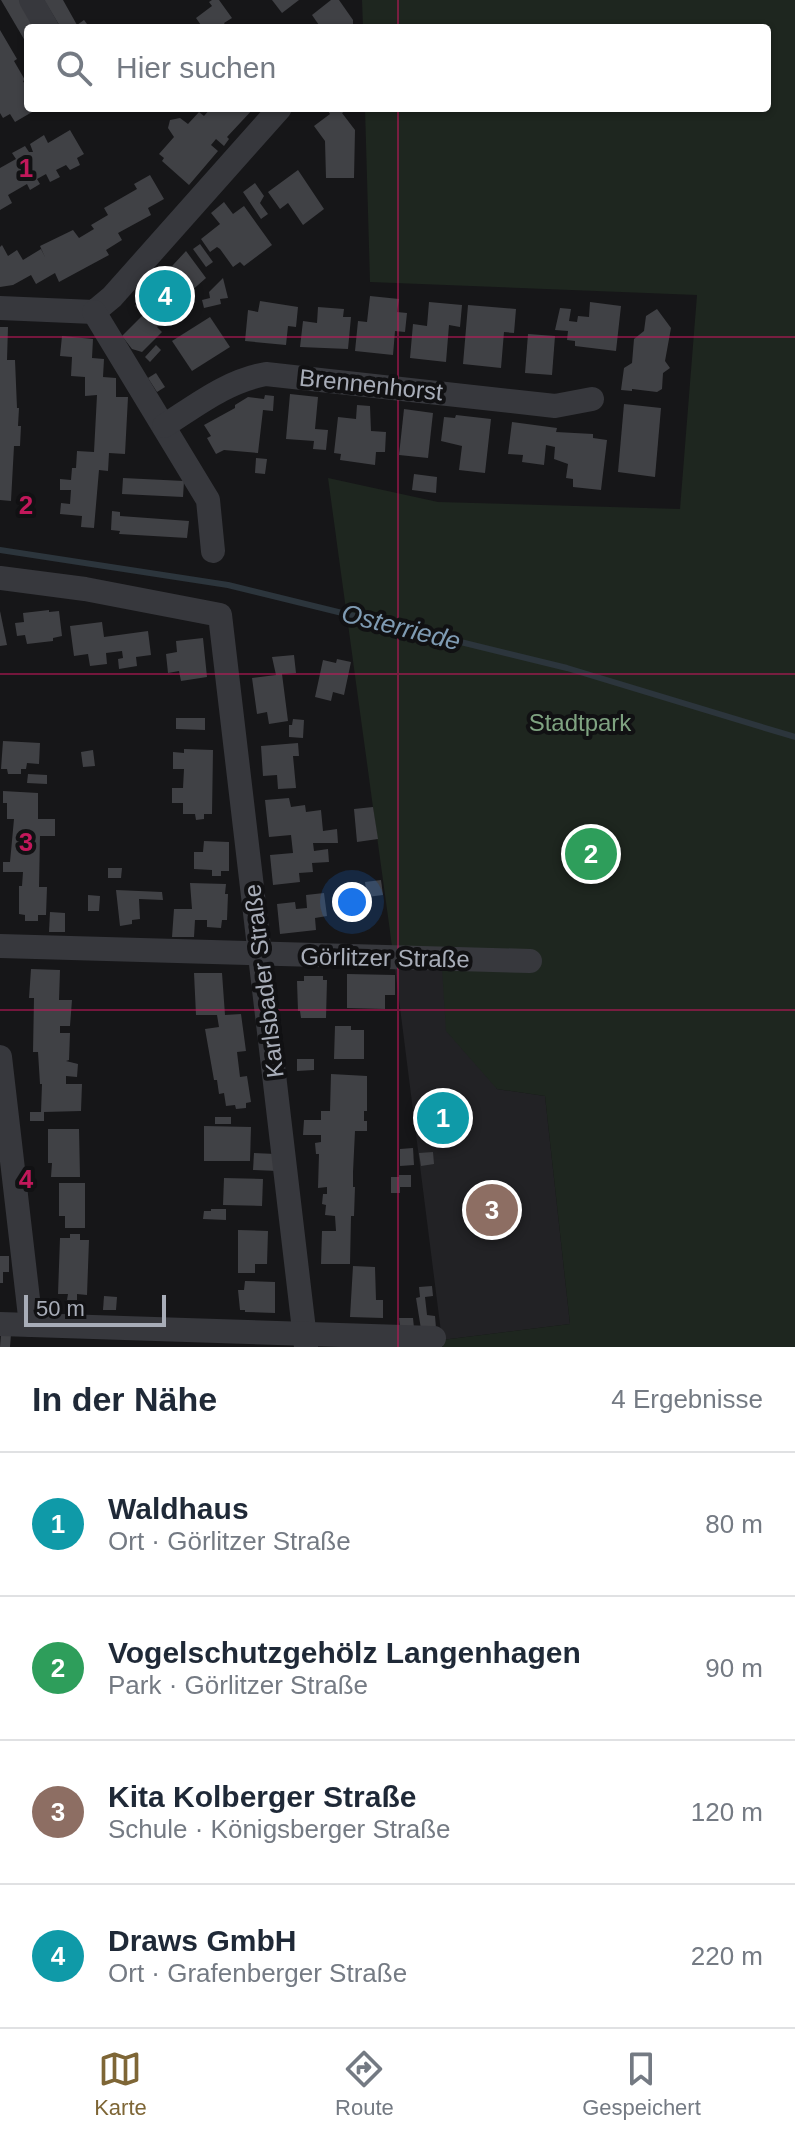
<!DOCTYPE html>
<html lang="de">
<head>
<meta charset="utf-8">
<style>
  :root { --surface:#fff; --page:#f6f6f7; --text:#1f2937; --muted:#747a83; --line:#e0e1e3; --accent:#7e6636 }
  body { margin:0; font-family:Arial,sans-serif; background:var(--page); color:var(--text) }
  .scale { position:absolute; left:24px; bottom:20px; width:142px; box-sizing:border-box; padding-left:8px; border:4px solid #a8adb8; border-top:0; font-size:22px; line-height:28px; white-space:nowrap; color:#a8adb8; -webkit-text-stroke:6px #111113; paint-order:stroke }
  .you { position:absolute; left:352px; top:902px; width:28px; height:28px; margin:-20px; border:6px solid #fff; border-radius:50%; background:#1a73e8; box-shadow:0 0 0 12px #1a73e833 }
  .badge { display:grid; place-items:center; width:52px; height:52px; border-radius:50%; background:var(--accent); color:#fff; font-size:26px; font-weight:700 }
  .pin { position:absolute; translate:-50% -50%; border:4px solid #fff; box-shadow:0 2px 8px #0006 }
  .list { margin:0; padding:0; list-style:none }
  h2 { display:flex; justify-content:space-between; align-items:center; height:104px; margin:0; padding:0 32px; font-size:34px }
  h2 small { font-size:26px; font-weight:400; color:var(--muted) }
  .list li { display:grid; grid-template-columns:52px 1fr auto; gap:24px; align-items:center; box-sizing:border-box; height:144px; padding:0 32px; border-top:2px solid var(--line) }
  .list b { display:block; font-size:30px; white-space:nowrap }
  .list p { margin:0; font-size:26px; white-space:nowrap; color:var(--muted) }
  .list em { font-size:26px; font-style:normal; color:var(--muted) }
  .icon { flex:none; width:44px; height:44px; fill:none; stroke:currentColor; stroke-width:2; stroke-linecap:round; stroke-linejoin:round }
  .map { position:relative; flex:none; width:795px; height:1347px; overflow:hidden }
  .search { position:absolute; background:var(--surface); box-shadow:0 2px 6px #0004; left:24px; right:24px; top:24px; height:88px; display:flex; align-items:center; gap:20px; box-sizing:border-box; padding:0 28px; border-radius:8px; color:var(--muted); font-size:30px }
  .sheet { height:680px; background:var(--surface) }
  nav { display:flex; justify-content:space-around; align-items:center; box-sizing:border-box; height:112px; border-top:2px solid var(--line); background:var(--surface); font-size:22px; color:var(--muted) }
  nav a { display:grid; justify-items:center; gap:4px }
  nav .on { color:var(--accent) }
  .map>svg:first-child { display:block }
</style>
</head>
<body>
<div class="map">
<svg width="795" height="1347" viewBox="0 0 795 1347">
  <rect width="100%" height="100%" fill="#161618"/>
  <path fill="#222225" d="M395,968H442L497,1089L545,1096L570,1324L442,1340Z"/>
  <path fill="#1e261f" d="M362,0H795V1347H443L442,1340L570,1324L545,1096L497,1089L446,1031L442,968H395L328,478L438,502L680,509L697,295L370,282L365,108H767V28H363Z"/>
  <g fill="none" stroke-linecap="round" stroke-linejoin="round">
    <path stroke="#2c353c" stroke-width="6" d="M0,550L228,585L567,668L795,737"/>
  </g>
  <g fill="#404145">
    <path d="M1,0H19L36,28H28V46Z"/>
    <path d="M44,0H63L77,25L84,20L90,28H61Z"/>
    <path d="M212,0H219L232,18L224,23L227,28H203L196,18L212,6L209,2Z"/>
    <path d="M272,0H299L282,13Z"/>
    <path d="M331,0H339L353,20V28H321L312,15Z"/>
    <path d="M0,30L17,59L14,61L25,80L23,81L28,90V108H39L15,122L10,114L3,118L0,113Z"/>
    <path d="M211,108H254L227,137L229,139L224,146L216,139L211,145L218,151L189,185L162,161L164,158L159,154L174,137L168,128L170,120L180,118L188,124L199,112L204,116Z"/>
    <path d="M326,108H349L342,113L355,130L354,178H326L325,141L314,126L330,114Z"/>
    <path d="M70,130L84,154L77,158L80,165L70,170L66,165L56,170L60,177L50,182L46,174L37,179L40,184L30,190L27,184L8,195L12,203L0,210V168L16,159L12,153L25,146L29,152H33L30,144L44,135L48,143Z"/>
    <path d="M298,170L324,209L303,225L288,203L280,209L268,192Z"/>
    <path d="M150,175L164,199L148,208L151,215L118,233L122,240L106,250L109,255L59,282L55,273L36,284L31,275L13,285L0,287V247L2,245L8,256L17,250L23,260L41,249L45,257L40,246L73,230L79,238L94,229L91,225L108,215L104,208L137,189L134,184Z"/>
    <path d="M255,183L264,196L260,203L268,214L261,219L243,192Z"/>
    <path d="M224,202L233,214L244,206L272,245L244,266L240,262L233,267L220,249L217,247L210,252L201,239L220,224L211,213Z"/>
    <path d="M200,244L213,262L206,267L193,249Z"/>
    <path d="M186,251L206,278L181,300L183,308L179,313L173,311L157,327L162,332L142,352L132,349L122,336L144,314L135,306Z"/>
    <path d="M223,278L228,298L220,299L221,304L204,308L202,300L210,298L209,292Z"/>
    <path d="M370,296L399,299L397,312L407,313L405,332L395,331L393,355L355,351L358,321L367,322Z"/>
    <path d="M260,301L298,307L296,327L288,326L286,345L245,341L248,310L258,312Z"/>
    <path d="M429,302L462,305L460,327L449,325L446,362L410,358L413,324L427,326Z"/>
    <path d="M590,302L621,306L616,351L575,346V341L567,340L568,331L555,330L560,308L571,309L569,321L577,322L578,316L589,317Z"/>
    <path d="M468,305L516,309L514,333L504,332L501,368L463,364Z"/>
    <path d="M318,307L344,309L343,317H351L348,349L300,347L303,321L317,323Z"/>
    <path d="M657,309L671,328L665,361L670,368L663,373L662,389L657,392L632,389V391L621,390L624,368L632,363L634,339L644,331L646,316Z"/>
    <path d="M210,317L230,347L192,371L172,341Z"/>
    <path d="M0,327H8L7,360H15L17,408H19L18,426H21L20,446H14L11,501L0,500Z"/>
    <path d="M528,334L555,336L552,375L525,373Z"/>
    <path d="M62,336L93,339L92,358L104,359L103,377L116,378V397H128L125,454L109,453L108,471L99,470L94,528L81,527L82,516L60,514L61,503L70,504L71,490H60V479L71,480L72,468H76L77,451L94,452L97,395L85,396V377L71,376L72,357L60,356Z"/>
    <path d="M156,345L161,350L150,362L145,357Z"/>
    <path d="M156,373L165,387L157,392L148,378Z"/>
    <path d="M290,394L318,397L315,429L328,430L326,450L313,449L314,441L286,439Z"/>
    <path d="M265,395L274,396L273,411L263,410L258,453L224,450L216,454L207,438L211,436L204,425L235,408V405L248,397L264,399Z"/>
    <path d="M624,404L661,408L655,477L618,472Z"/>
    <path d="M357,405L370,406L371,431L386,432L385,452H376L375,465L340,460L341,454L334,453L338,417L356,419Z"/>
    <path d="M404,409L433,413L428,458L399,455Z"/>
    <path d="M456,415L491,419L485,473L459,470L462,446L441,441L444,417L455,418Z"/>
    <path d="M512,422L557,428L556,432L593,434V438L607,440L601,490L573,487V479L566,478L568,464L554,459L555,447L546,445L544,465L522,462L523,455L508,454Z"/>
    <path d="M256,458L267,459L265,474L255,473Z"/>
    <path d="M414,474L437,477L436,493L412,490Z"/>
    <path d="M123,478L184,481L183,497L122,494Z"/>
    <path d="M112,511L120,512V516L189,521L187,538L119,534L120,531L111,530Z"/>
    <path d="M49,610V612L59,611L62,636L53,638V641L27,644L25,635L17,636L15,623L24,622L23,613Z"/>
    <path d="M0,611L7,645L0,646Z"/>
    <path d="M102,622L104,637L148,631L151,655L136,657L137,666L119,669L118,659L123,658L122,651L106,653L107,664L90,666L88,654L74,656L70,626Z"/>
    <path d="M203,638L207,677L181,681L179,671L168,673L166,654L177,652L176,641Z"/>
    <path d="M294,655L296,673L282,674L288,721L269,724L267,712L257,714L252,678L276,675L272,657Z"/>
    <path d="M337,659L351,662L344,695L333,692L331,701L315,697L323,660L336,663Z"/>
    <path d="M176,718H205V730L176,729Z"/>
    <path d="M293,719L304,720L303,738L289,737V725H292Z"/>
    <path d="M3,741L40,743L39,764L27,763L26,769H21V774H8L7,769H1Z"/>
    <path d="M298,743L299,756H293L296,788L278,789L277,775L263,776L261,746Z"/>
    <path d="M184,749L213,750L212,814H204V819L196,820L195,814H183V803H172V788H183L184,769H173V752L184,753Z"/>
    <path d="M93,750L95,766L83,767L81,752Z"/>
    <path d="M28,774L47,775V784L27,783Z"/>
    <path d="M3,791L38,793V819H55V836H40L39,887H47L46,915H38V921H25V915L19,914V886H22L23,872H3V862H10L14,819H7V803H3Z"/>
    <path d="M289,798L291,807L305,805L306,812L321,810L323,831L337,829L338,843H313L314,851L328,849L329,862L312,863L313,872L299,873L300,882L273,885L270,855L293,853L291,835L269,837L265,800Z"/>
    <path d="M373,807L378,839L357,842L354,809Z"/>
    <path d="M204,841L229,842V871H221V876H212V870L194,869V852H203Z"/>
    <path d="M108,868H122L121,878H108Z"/>
    <path d="M381,880L383,895L367,897L365,882Z"/>
    <path d="M190,883L226,884L225,894H228L227,920H222L221,928L207,927V920H195L194,937H172L174,909H192Z"/>
    <path d="M116,890L162,892L163,900L139,899L140,919L132,920V924L120,926Z"/>
    <path d="M324,893L327,916L315,918L316,930L280,934L277,904L295,902L296,909L307,908L306,895Z"/>
    <path d="M88,895L100,896L99,911H88Z"/>
    <path d="M369,899L370,911L361,912L360,900Z"/>
    <path d="M50,912L65,913V932H49Z"/>
    <path d="M31,969L60,970L59,1000H72L70,1026H60V1033H70L69,1060L66,1061L78,1064L77,1077L66,1076V1084H82L81,1111L44,1112V1121H30V1112H41L42,1084H40L38,1052H33L34,998H29Z"/>
    <path d="M194,973H222L225,1015L241,1014L246,1051L237,1052L240,1077L247,1076L251,1102L246,1103V1108L236,1109L235,1105L226,1106L224,1093L219,1094L217,1080H214L205,1029L219,1027L217,1015H196Z"/>
    <path d="M347,974L395,975V995H385V1009L347,1008Z"/>
    <path d="M304,976H323V980H327L326,1018H301L300,1011H298L297,981H304Z"/>
    <path d="M335,1026H351V1030H364V1059H334Z"/>
    <path d="M297,1059H314V1070L297,1071Z"/>
    <path d="M331,1074L367,1076V1111H364V1121H367V1131H355L353,1172V1187H355L354,1216H351L350,1264H321L322,1231H336L335,1216L325,1215L326,1205L322,1204L323,1194H327V1187L318,1188L319,1154H316L315,1143L321,1142V1135H303L304,1120H321V1111H330Z"/>
    <path d="M452,1094L453,1104L466,1102L469,1128L457,1130L458,1139L447,1141L446,1132L421,1135L417,1108L442,1105L441,1096Z"/>
    <rect x="215" y="1117" width="16" height="7"/>
    <path d="M204,1126L251,1127L250,1161H204Z"/>
    <path d="M48,1129H79L80,1177H51L52,1163H48Z"/>
    <path d="M413,1148L414,1165L400,1166V1149Z"/>
    <path d="M433,1152L434,1164L421,1166L419,1153Z"/>
    <path d="M254,1153L275,1154L278,1171L253,1170Z"/>
    <path d="M399,1175H411V1187H400V1193H391V1177H399Z"/>
    <path d="M224,1178L263,1179L262,1206L223,1205Z"/>
    <path d="M59,1183H85V1228H65V1216H59Z"/>
    <path d="M211,1209H226V1220L203,1219L204,1211H211Z"/>
    <path d="M238,1230L268,1231L267,1264H255V1273H238Z"/>
    <path d="M70,1234H80V1240H89L87,1295L77,1294V1300H67L68,1294H58L60,1238H70Z"/>
    <path d="M0,1256H9V1272H3V1283H0Z"/>
    <path d="M353,1266L375,1267L376,1300H383V1318L350,1317Z"/>
    <path d="M245,1281L275,1282V1313L245,1312V1310H240L238,1290H244Z"/>
    <path d="M432,1286L433,1296L425,1297L427,1315L435,1316L436,1328L421,1329L416,1298L420,1297L419,1287Z"/>
    <path d="M104,1296L117,1297L116,1310H103Z"/>
    <path d="M399,1318H413L414,1328H400Z"/>
    <path d="M11,1334L10,1347H0L1,1335Z"/>
  </g>
  <g fill="none" stroke-linecap="round" stroke-linejoin="round">
    <g stroke="#37383d" stroke-width="24">
      <path d="M31,0L47,28"/>
      <path d="M0,308L94,312L112,297L280,108"/>
      <path d="M94,312L208,500L213,551"/>
      <path d="M164,426C197,405 227,381 266,374L555,406L592,399"/>
      <path d="M0,578L85,589L220,615L306,1347"/>
      <path d="M0,946L530,961"/>
      <path d="M0,1057L31,1325"/>
      <path d="M0,1324L434,1338"/>
    </g>
  </g>
  <path fill="none" stroke="#c2185b" stroke-width="2" stroke-opacity="0.55" d="M398,0V28M398,108V1347M0,337H795M0,674H795M0,1010H795"/>
  <g text-anchor="middle" stroke-width="8" stroke-linejoin="round" paint-order="stroke">
    <g font-size="24" fill="#a8adb8" stroke="#111113">
      <text transform="translate(371 385) rotate(6)" y="8">Brennenhorst</text>
      <text transform="translate(385 958) rotate(1)" y="8">Görlitzer Straße</text>
      <text transform="translate(264 981) rotate(-97)" y="8">Karlsbader Straße</text>
    </g>
    <g font-size="24" fill="#7fa381" stroke="#111113">
      <text x="580" y="731">Stadtpark</text>
    </g>
    <g font-size="26" font-style="italic" fill="#7f9bb3" stroke="#111113">
      <text transform="translate(401 627) rotate(14)" y="9">Osterriede</text>
    </g>
  </g>
  <g font-size="26" text-anchor="middle" font-weight="bold" fill="#c2185b" stroke="#111113" stroke-width="8" stroke-linejoin="round" paint-order="stroke">
    <text x="26" y="177">1</text>
    <text x="26" y="514">2</text>
    <text x="26" y="851">3</text>
    <text x="26" y="1188">4</text>
  </g>
</svg>
<div class="scale">50 m</div>
<div class="you"></div>
<div class="pin badge" style="left:443px;top:1118px;background:#0f9aa8">1</div>
<div class="pin badge" style="left:591px;top:854px;background:#2e9e5b">2</div>
<div class="pin badge" style="left:492px;top:1210px;background:#8d6e63">3</div>
<div class="pin badge" style="left:165px;top:296px;background:#0f9aa8">4</div>
<div class="search"><svg class="icon" aria-label="search" viewBox="0 0 24 24"><circle cx="10" cy="10" r="6"/><path d="M15 15l6 6"/></svg>Hier suchen</div>
</div>
<section class="sheet">
<h2>In der Nähe<small>4 Ergebnisse</small></h2>
<ul class="list">
<li><span class="badge" style="background:#0f9aa8">1</span><div><b>Waldhaus</b><p>Ort · Görlitzer Straße</p></div><em>80 m</em></li>
<li><span class="badge" style="background:#2e9e5b">2</span><div><b>Vogelschutzgehölz Langenhagen</b><p>Park · Görlitzer Straße</p></div><em>90 m</em></li>
<li><span class="badge" style="background:#8d6e63">3</span><div><b>Kita Kolberger Straße</b><p>Schule · Königsberger Straße</p></div><em>120 m</em></li>
<li><span class="badge" style="background:#0f9aa8">4</span><div><b>Draws GmbH</b><p>Ort · Grafenberger Straße</p></div><em>220 m</em></li>
</ul>
</section>
<nav>
<a class="on"><svg class="icon" aria-label="map" viewBox="0 0 24 24"><path d="M3 6l6-2 6 2 6-2v14l-6 2-6-2-6 2zM9 4v14M15 6v14"/></svg>Karte</a>
<a><svg class="icon" aria-label="directions" viewBox="0 0 24 24"><path d="M12 3l9 9-9 9-9-9zM9 14v-3h6M13 9l2 2-2 2"/></svg>Route</a>
<a><svg class="icon" aria-label="saved" viewBox="0 0 24 24"><path d="M7 4h10v16l-5-4-5 4z"/></svg>Gespeichert</a>
</nav>
</body>
</html>
